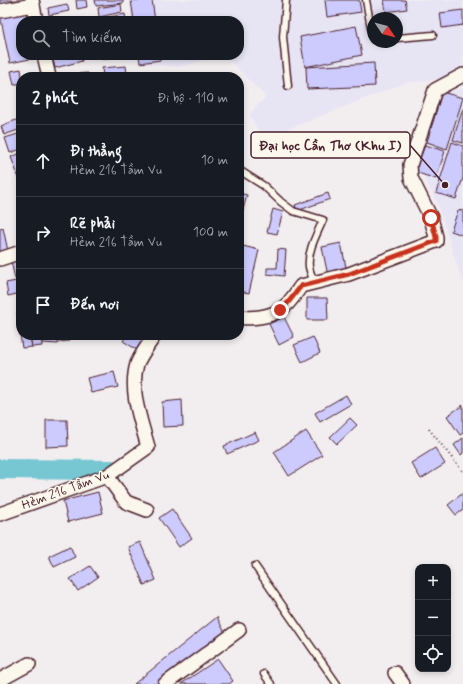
<!DOCTYPE html>
<html lang="vi">
<head>
<meta charset="utf-8">
<style>
  :root { --surface:#171b24; --page:#20242c; --text:#f1f3f6; --muted:#9ea1a6; --line:#363941 }
  body { margin:0; font-family:Mynerve,sans-serif; background:var(--page); color:var(--text) }
  .controls { position:absolute; right:12px; bottom:12px; display:grid; overflow:hidden; border-radius:8px; box-shadow:0 2px 6px #0003 }
  .controls button { width:36px; height:36px; display:grid; place-items:center; padding:0; border:0; border-bottom:1px solid var(--line); background:var(--surface); color:var(--text); font:20px sans-serif }
  .compass { position:absolute; left:367px; top:12px; width:36px; height:36px; border-radius:50%; background:var(--surface); box-shadow:0 2px 6px #0003; rotate:125deg }
  .stop { position:absolute; width:12px; height:12px; margin:-9px; border:3px solid #c8321e; border-radius:50%; background:#fff }
  .stop.end { background:#c8321e; border-color:#fff; box-shadow:0 1px 4px #0008 }
  .list { margin:0; padding:0; list-style:none }
  h2 { display:flex; justify-content:space-between; align-items:center; height:52px; margin:0; padding:0 16px; font-size:17px }
  h2 small { font-size:13px; font-weight:400; color:var(--muted) }
  .list li { display:grid; grid-template-columns:26px 1fr auto; gap:12px; align-items:center; box-sizing:border-box; height:72px; padding:0 16px; border-top:1px solid var(--line) }
  .list b { display:block; font-size:15px; white-space:nowrap }
  .list p { margin:0; font-size:13px; white-space:nowrap; color:var(--muted) }
  .list em { font-size:13px; font-style:normal; color:var(--muted) }
  .icon { flex:none; width:22px; height:22px; fill:none; stroke:currentColor; stroke-width:2; stroke-linecap:round; stroke-linejoin:round }
  .map { position:relative; flex:none; width:463px; height:684px; overflow:hidden }
  .search { position:absolute; background:var(--surface); box-shadow:0 2px 6px #0003; left:16px; top:16px; width:228px; height:44px; display:flex; align-items:center; gap:10px; box-sizing:border-box; padding:0 14px; border-radius:16px; color:var(--muted); font-size:15px }
  .panel { position:absolute; background:var(--surface); box-shadow:0 2px 6px #0003; left:16px; top:72px; width:228px; height:268px; border-radius:16px }
  .map>svg:first-child { display:block }
</style>
</head>
<body>
<div class="map">
<svg width="463" height="684" viewBox="0 0 463 684">
  <rect width="100%" height="100%" fill="#f2eef0"/>
  <filter id="ink" filterUnits="userSpaceOnUse"><feTurbulence type="fractalNoise" baseFrequency=".025" numOctaves="2"/><feDisplacementMap in="SourceGraphic" scale="8" xChannelSelector="R" yChannelSelector="G"/><feConvolveMatrix kernelMatrix="1 2 1 2 8 2 1 2 1" color-interpolation-filters="sRGB"/></filter>
  <g filter="url(#ink)">
    <g fill="#e7e4f4" fill-rule="evenodd">
      <path d="M129,0H463V78L407,82L263,139L249,114L266,97L224,55L178,67L140,63L138,55H239V21H132ZM373,18H397V42H373Z"/>
      <path d="M463,88V284L437,203L419,167L440,95Z"/>
    </g>
    <g fill="none" stroke-linecap="round" stroke-linejoin="round">
      <path stroke="#77c7d2" stroke-width="20" d="M0,469L112,470"/>
    </g>
    <g fill="#cdcbfe" stroke="#4a1f2b">
      <path d="M0,0H27L0,7Z"/>
      <path d="M76,0H86L87,7L77,9Z"/>
      <path d="M95,0H123V3L96,6Z"/>
      <path d="M131,0H152L155,21H134Z"/>
      <path d="M325,0H359L361,12L327,17Z"/>
      <path d="M384,0H405L407,9L386,12Z"/>
      <path d="M67,4L69,11L49,15L48,8Z"/>
      <path d="M121,4L122,12L99,17L98,8Z"/>
      <path d="M26,10L28,21H21V55H35V58L10,63L0,15Z"/>
      <path d="M463,10V25L442,28L440,13Z"/>
      <path d="M125,14L126,21H105L104,18Z"/>
      <path d="M356,26L362,55L305,67L300,37Z"/>
      <path d="M52,55H81L82,61L55,68Z"/>
      <path d="M100,55H126L101,59Z"/>
      <path d="M139,55H160V60L140,63Z"/>
      <path d="M374,63L375,86L307,89L306,67Z"/>
      <path d="M126,66L127,74L103,76L102,68Z"/>
      <path d="M21,69L22,77H21V83L14,85L11,71Z"/>
      <path d="M88,73V77H58V75Z"/>
      <path d="M442,92L463,98L447,149L427,142Z"/>
      <path d="M463,108V143L453,140Z"/>
      <path d="M21,118V129L4,135L1,126Z"/>
      <path d="M21,133V149L10,153L5,138Z"/>
      <path d="M452,142L463,146V178L456,199L436,193Z"/>
      <path d="M425,145L445,151L436,179L415,172Z"/>
      <path d="M21,153V184L11,157Z"/>
      <path d="M239,193L247,195L239,225Z"/>
      <path d="M328,193L330,199L297,211L295,205Z"/>
      <path d="M273,209L283,212L277,234L267,232Z"/>
      <path d="M458,210L463,211V235L451,231Z"/>
      <path d="M3,228L8,251L0,253V229Z"/>
      <path d="M341,243L347,272L328,276L322,247Z"/>
      <path d="M239,245L259,250L249,293L239,291Z"/>
      <path d="M278,249L286,250L284,276L267,274V268H277Z"/>
      <path d="M21,258V277L15,279L11,261Z"/>
      <path d="M21,280V293L8,296L6,283Z"/>
      <path d="M307,298H327L328,320H307Z"/>
      <path d="M21,312V335H30L32,347L22,348L17,313Z"/>
      <path d="M284,317L294,337L279,345L269,324Z"/>
      <path d="M30,335H41L42,346L32,347Z"/>
      <path d="M42,335H68L69,341L58,342V344L43,343Z"/>
      <path d="M127,335H135L148,343L142,353L123,341Z"/>
      <path d="M313,337L320,353L302,362L294,345Z"/>
      <path d="M114,372L118,387L91,393L87,378Z"/>
      <path d="M346,395L351,404L320,422L315,413Z"/>
      <path d="M182,400L183,426L163,427L162,402Z"/>
      <path d="M463,405V433L460,435L447,416Z"/>
      <path d="M350,418L357,425L337,444L330,437Z"/>
      <path d="M46,420H67L68,446L46,447Z"/>
      <path d="M306,431L322,455L289,476L274,452Z"/>
      <path d="M255,432L259,440L227,454L224,446Z"/>
      <path d="M463,438V453L461,455L454,445Z"/>
      <path d="M435,448L445,464L421,479L411,463Z"/>
      <path d="M98,492L103,513L68,522L63,501Z"/>
      <path d="M463,493V510L456,515L448,505Z"/>
      <path d="M172,509L192,538L179,547L159,518Z"/>
      <path d="M140,542L156,580L144,585L128,547Z"/>
      <path d="M70,546L75,557L54,567L49,556Z"/>
      <path d="M90,566L98,577L78,591L70,579Z"/>
      <path d="M217,617L226,635L158,684H134Z"/>
      <path d="M218,659L233,681L229,684H181Z"/>
    </g>
    <g fill="none" stroke-linecap="round" stroke-linejoin="round">
      <g stroke="#4a1f2b" stroke-width="9">
        <g id="service">
          <path d="M286,0L283,37L288,86"/>
          <path d="M366,0L373,39"/>
          <path d="M397,38L433,35"/>
          <path d="M239,170L264,186L281,202L293,211L323,220C317,234 307,251 309,267C310,272 312,277 314,282"/>
          <path d="M255,566L337,684"/>
          <path d="M264,674L271,684"/>
        </g>
      </g>
      <g stroke="#4a1f2b" stroke-width="16">
        <g id="minor">
          <path d="M32,0L36,21"/>
          <path d="M0,11L33,5"/>
          <path d="M44,55L49,77"/>
          <path d="M0,259L21,252"/>
          <path d="M239,317C252,319 269,317 280,310C289,305 295,294 301,286L349,274L436,241V237L431,218L411,178L410,165L435,90L463,75"/>
          <path d="M107,476L126,502L147,510"/>
          <path d="M0,514L107,476L148,447C141,421 129,391 137,364C140,356 150,342 155,335"/>
          <path d="M395,673L403,684"/>
          <path d="M0,680L29,664"/>
          <path d="M165,684L239,630"/>
        </g>
      </g>
      <path stroke="#4a1f2b" stroke-width="2" stroke-dasharray="1 3" stroke-linecap="butt" d="M429,429L463,472"/>
      <use href="#service" stroke="#fbf7ec" stroke-width="6"/>
      <use href="#minor" stroke="#fbf7ec" stroke-width="13"/>
    </g>
  </g>
  <g fill="none" stroke-linecap="round" stroke-linejoin="round" filter="url(#ink)">
    <path stroke="#c8321e" stroke-width="5" d="M280,310L287,304L301,286L349,274L436,241V237L431,218"/>
  </g>
  <g text-anchor="middle" stroke-width="3" stroke-linejoin="round" paint-order="stroke">
    <g font-size="13" fill="#4a1f2b" stroke="#fbf7ec">
      <text transform="translate(65 489) rotate(-20)" y="5">Hẻm 216 Tầm Vu</text>
    </g>
  </g>
  <path fill="none" stroke="#4a1f2b" stroke-width="1.5" d="M445 185L410 145"/>
  <circle fill="#4a1f2b" stroke="#fbf7ec" stroke-width="1.5" cx="445" cy="185" r="4"/>
  <rect fill="#fbf7ec" stroke="#4a1f2b" stroke-width="1.5" x="251" y="132" width="159" height="26" rx="4"/>
  <g font-size="14" text-anchor="middle" font-weight="bold" fill="#4a1f2b">
    <text x="330" y="150">Đại học Cần Thơ (Khu I)</text>
  </g>
</svg>
<div class="controls">
<button>+</button>
<button>−</button>
<button><svg class="icon" aria-label="locate" viewBox="0 0 24 24"><circle cx="12" cy="12" r="6"/><path d="M12 2v4M12 18v4M2 12h4M18 12h4"/></svg></button>
</div>
<svg class="compass" viewBox="-18 -18 36 36"><path d="M0-13l5 13h-10z" fill="#e53935"/><path d="M0 13l5-13h-10z" fill="#9ea1a6"/></svg>
<div class="stop" style="left:431px;top:218px"></div>
<div class="stop end" style="left:280px;top:310px"></div>
<div class="search"><svg class="icon" aria-label="search" viewBox="0 0 24 24"><circle cx="10" cy="10" r="6"/><path d="M15 15l6 6"/></svg>Tìm kiếm</div>
<section class="panel">
<h2>2 phút<small>Đi bộ · 110 m</small></h2>
<ul class="list">
<li><svg class="icon" aria-label="ahead" viewBox="0 0 24 24"><path d="M12 20V5M6 11l6-6 6 6"/></svg><div><b>Đi thẳng</b><p>Hẻm 216 Tầm Vu</p></div><em>10 m</em></li>
<li><svg class="icon" aria-label="right" viewBox="0 0 24 24"><path d="M7 20v-9h11M14 6l5 5-5 5"/></svg><div><b>Rẽ phải</b><p>Hẻm 216 Tầm Vu</p></div><em>100 m</em></li>
<li><svg class="icon" aria-label="arrive" viewBox="0 0 24 24"><path d="M6 21V4h12l-3 4 3 4H6"/></svg><div><b>Đến nơi</b></div></li>
</ul>
</section>
</div>
</body>
</html>
